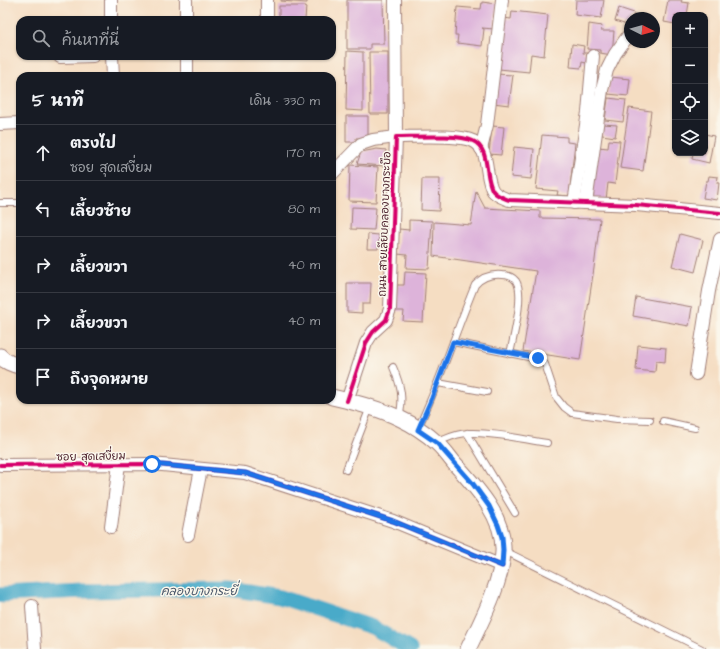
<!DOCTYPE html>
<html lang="th">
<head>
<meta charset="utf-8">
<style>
  :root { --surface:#171b24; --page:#242831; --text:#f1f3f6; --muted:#9ea1a6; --line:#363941 }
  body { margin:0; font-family:"Architects Daughter","Playpen Sans Thai",sans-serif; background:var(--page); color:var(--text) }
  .controls { position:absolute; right:12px; top:12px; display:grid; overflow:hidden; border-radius:8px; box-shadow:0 1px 3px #0004 }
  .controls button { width:36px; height:36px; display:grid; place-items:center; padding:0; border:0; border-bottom:1px solid var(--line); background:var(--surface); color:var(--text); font:20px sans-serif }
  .compass { position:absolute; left:624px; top:12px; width:36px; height:36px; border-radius:50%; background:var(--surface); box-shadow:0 1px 3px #0004; rotate:95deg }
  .stop { position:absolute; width:12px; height:12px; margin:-9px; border:3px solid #1a73e8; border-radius:50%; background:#fff }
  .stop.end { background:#1a73e8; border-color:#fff; box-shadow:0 1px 4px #0008 }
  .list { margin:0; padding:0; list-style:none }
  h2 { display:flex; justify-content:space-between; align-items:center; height:52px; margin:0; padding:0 16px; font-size:17px }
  h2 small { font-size:13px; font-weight:400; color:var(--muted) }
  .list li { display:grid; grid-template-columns:26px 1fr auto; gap:12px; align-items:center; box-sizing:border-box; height:56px; padding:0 16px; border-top:1px solid var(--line) }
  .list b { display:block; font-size:15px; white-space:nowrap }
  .list p { margin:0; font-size:13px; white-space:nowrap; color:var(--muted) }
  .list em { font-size:13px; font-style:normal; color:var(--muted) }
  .icon { flex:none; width:22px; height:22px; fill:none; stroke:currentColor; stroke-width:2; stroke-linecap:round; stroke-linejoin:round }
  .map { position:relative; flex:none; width:720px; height:649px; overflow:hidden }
  .search { position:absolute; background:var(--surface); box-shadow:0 1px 3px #0004; left:16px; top:16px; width:320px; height:44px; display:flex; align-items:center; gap:10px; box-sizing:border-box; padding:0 14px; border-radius:12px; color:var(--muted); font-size:15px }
  .panel { position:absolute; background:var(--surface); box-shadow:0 1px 3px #0004; left:16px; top:72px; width:320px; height:332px; border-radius:12px }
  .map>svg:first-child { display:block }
</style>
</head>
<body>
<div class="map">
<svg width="720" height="649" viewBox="0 0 720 649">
  <rect width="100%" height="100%" fill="#fbf7ec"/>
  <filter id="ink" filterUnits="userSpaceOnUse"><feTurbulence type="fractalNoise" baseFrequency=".025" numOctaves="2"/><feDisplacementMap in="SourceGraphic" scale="8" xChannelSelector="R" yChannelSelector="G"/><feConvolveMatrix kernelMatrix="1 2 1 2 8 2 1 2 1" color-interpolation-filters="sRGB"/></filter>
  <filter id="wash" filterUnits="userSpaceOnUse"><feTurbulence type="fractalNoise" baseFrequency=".012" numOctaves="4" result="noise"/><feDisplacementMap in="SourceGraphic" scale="16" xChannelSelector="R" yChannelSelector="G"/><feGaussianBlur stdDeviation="0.9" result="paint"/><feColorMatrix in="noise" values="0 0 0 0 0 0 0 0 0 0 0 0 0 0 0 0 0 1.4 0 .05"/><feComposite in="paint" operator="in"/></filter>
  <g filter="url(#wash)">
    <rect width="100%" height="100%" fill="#f5ddc2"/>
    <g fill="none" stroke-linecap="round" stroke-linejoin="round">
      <path stroke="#4aaac9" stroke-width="15" d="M0,595L82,591L230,589L280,597L372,627L410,649"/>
    </g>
    <g id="blocks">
      <g fill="#ddb3da">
        <path d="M281,0H307V3L281,1Z"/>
        <path d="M347,0H383L384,44H370V49H347Z"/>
        <path d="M576,0H604L601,18L575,15Z"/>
        <path d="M668,0H682L681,2L689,3L687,15H675V24L664,22Z"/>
        <path d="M482,2L497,4L494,29L482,28L484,29L482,46L457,43L458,35H455L457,7L481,9Z"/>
        <path d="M279,6H306L305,20H279Z"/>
        <path d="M619,8L634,13L632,18H630V26L615,21Z"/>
        <path d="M512,11L548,15L544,56L531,54L529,72L499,69L504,18L511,19Z"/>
        <path d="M589,24L602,26L601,31H614L612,55L600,53V50L587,49Z"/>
        <path d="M572,44L584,46L583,53H587L586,63L582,62L581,68L570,67Z"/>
        <path d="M347,51L363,52V111L346,110Z"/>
        <path d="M369,52H388V114H370Z"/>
        <path d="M496,74L513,75L509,105L493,103Z"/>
        <path d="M610,77L630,79L628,96L608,94Z"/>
        <path d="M608,98L626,100L623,122L605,120Z"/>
        <path d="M629,108L651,111L643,171L620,168Z"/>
        <path d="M346,116H368V138H356V142H346Z"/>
        <path d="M603,124L617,125L615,137L602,135Z"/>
        <path d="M492,126L504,127L501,155L489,154Z"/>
        <path d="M705,134L714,136L709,163L692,159L693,153H705Z"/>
        <path d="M542,135L567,137V142L575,143L569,196L557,195L558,191L536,189Z"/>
        <path d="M609,140L620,141L615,184L608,183L606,200L590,198L598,147L608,148Z"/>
        <path d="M514,147L534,149L531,179L511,177Z"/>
        <path d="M377,149L386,150L385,166L357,164L361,152Z"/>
        <path d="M350,165L378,167L376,202L349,201Z"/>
        <path d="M709,176L718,177L717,183H719L717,200L703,198L706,181H708Z"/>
        <path d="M422,179H440L439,211L421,210Z"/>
        <path d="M476,191L485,208L540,211V218L600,219L594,268L580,360L523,351L536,271L433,256L434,222L471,225Z"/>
        <path d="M352,207L376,208L374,230L351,229Z"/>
        <path d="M409,220L432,221L429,269L406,268L407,255L397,254L399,229L409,230Z"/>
        <path d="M368,234L379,235L378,249H367Z"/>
        <path d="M680,234L703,240L695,272L672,266Z"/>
        <path d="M405,272L426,273L423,322L403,321L404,311H396L397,285H404Z"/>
        <path d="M347,283H371L370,304H362V313L347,312Z"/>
        <path d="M636,297L692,307L689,326L633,316Z"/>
        <path d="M638,345L666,348L665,362L656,361L655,372L636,370Z"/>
      </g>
    </g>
  </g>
  <g filter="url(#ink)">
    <use href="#blocks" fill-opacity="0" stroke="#a07e76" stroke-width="1"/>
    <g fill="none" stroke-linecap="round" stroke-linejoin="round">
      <g stroke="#a07e76" stroke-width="8">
        <g id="service">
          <path d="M0,203H20"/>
          <path d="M453,342L538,359L545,364L556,397L564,407L572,413L617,419L650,420"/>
          <path d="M393,367C401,386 404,398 399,418"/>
          <path d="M438,383L487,392"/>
          <path d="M663,421L695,428"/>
          <path d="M418,428C440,382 455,333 475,285C482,277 491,274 502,275C507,275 513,277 516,281C525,294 513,338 510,354"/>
          <path d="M467,433L515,513"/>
          <path d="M438,442C448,438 457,433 468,433C494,432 521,439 547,443"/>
          <path d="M346,470L370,407"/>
          <path d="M503,550L702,649"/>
        </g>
      </g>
      <g stroke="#a07e76" stroke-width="14">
        <g id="minor">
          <path d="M111,0V20"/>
          <path d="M186,0V20"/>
          <path d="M267,0V20"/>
          <path d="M112,56L113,76"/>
          <path d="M187,56V76"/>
          <path d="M60,57L93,56"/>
          <path d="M0,124L20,123"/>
          <path d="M481,149L487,125L502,0"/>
          <path d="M332,174L361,144L373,140L396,137L395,0"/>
          <path d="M574,203L588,112L593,56"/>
          <path d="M586,203L602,90L607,70L615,54L630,33"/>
          <path d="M696,374L709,291L720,239"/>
          <path d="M347,401L366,343L373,332L386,320L390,309L396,137C414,137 459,134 473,141C491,149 484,178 493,191C497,196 504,198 509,200L636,205L720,213"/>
          <path d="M0,465L152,464L245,473L393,521L502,566"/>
          <path d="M111,527L119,464"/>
          <path d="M188,535L201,469"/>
          <path d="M32,606L35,649"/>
        </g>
      </g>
      <g stroke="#a07e76" stroke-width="17">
        <g id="tertiary">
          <path d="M0,356C4,361 13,365 20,366"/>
          <path d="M332,397C354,402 378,408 399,418C412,424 426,433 437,443C444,449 449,457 455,464C477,488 505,518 503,552C502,582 481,622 468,649"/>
        </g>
      </g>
      <use href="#service" stroke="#fff" stroke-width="6"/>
      <use href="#minor" stroke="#fff" stroke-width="12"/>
      <use href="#tertiary" stroke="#fff" stroke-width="15"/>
      <g stroke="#fbf7ec" stroke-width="6">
        <g id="cycleway">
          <path d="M347,401L366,343L373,332L386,320L390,309L396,137C414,137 459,134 473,141C491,149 484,178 493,191C497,196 504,198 509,200L636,205L720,213"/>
          <path d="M0,465L152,464L245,473L393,521L502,566"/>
        </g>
      </g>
      <use href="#cycleway" stroke="#d6006c" stroke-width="4"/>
    </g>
  </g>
  <g fill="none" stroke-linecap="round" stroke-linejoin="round" filter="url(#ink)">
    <path stroke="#1a73e8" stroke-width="5" d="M152,464L245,473L393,521L502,566L503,550L502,537L498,525L489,506L473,484L437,443L418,430L432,398L453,342L538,358"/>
  </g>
  <g text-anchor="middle" stroke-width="3" stroke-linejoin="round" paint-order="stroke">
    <g font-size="11" fill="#4a1f2b" stroke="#fbf7ec">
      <text transform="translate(384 224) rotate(-88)" y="4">ถนน สายเลียบคลองบางกระบือ</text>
      <text transform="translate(91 456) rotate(-1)" y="4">ซอย สุดเสงี่ยม</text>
    </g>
    <g font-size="12" font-style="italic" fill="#4a576a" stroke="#fbf7ec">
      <text x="199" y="595">คลองบางกระยี่</text>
    </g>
  </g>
</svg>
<div class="controls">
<button>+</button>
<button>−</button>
<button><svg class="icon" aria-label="locate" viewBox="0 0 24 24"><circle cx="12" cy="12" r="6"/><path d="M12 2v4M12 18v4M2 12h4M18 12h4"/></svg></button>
<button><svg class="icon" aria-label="layers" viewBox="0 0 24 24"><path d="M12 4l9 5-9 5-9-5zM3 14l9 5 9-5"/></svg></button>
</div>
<svg class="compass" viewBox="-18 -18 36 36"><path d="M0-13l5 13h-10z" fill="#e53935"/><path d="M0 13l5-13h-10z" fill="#9ea1a6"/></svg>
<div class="stop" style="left:152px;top:464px"></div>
<div class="stop end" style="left:538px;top:358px"></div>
<div class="search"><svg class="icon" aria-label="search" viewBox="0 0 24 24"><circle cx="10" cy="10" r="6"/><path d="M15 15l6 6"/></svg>ค้นหาที่นี่</div>
<section class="panel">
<h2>5 นาที<small>เดิน · 330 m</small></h2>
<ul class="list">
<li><svg class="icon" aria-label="ahead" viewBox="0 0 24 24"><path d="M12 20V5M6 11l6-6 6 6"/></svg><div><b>ตรงไป</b><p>ซอย สุดเสงี่ยม</p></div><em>170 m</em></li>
<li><svg class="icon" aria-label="left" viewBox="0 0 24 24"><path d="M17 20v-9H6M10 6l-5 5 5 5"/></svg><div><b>เลี้ยวซ้าย</b></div><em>80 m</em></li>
<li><svg class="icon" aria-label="right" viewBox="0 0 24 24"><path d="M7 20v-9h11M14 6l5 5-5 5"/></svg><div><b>เลี้ยวขวา</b></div><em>40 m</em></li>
<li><svg class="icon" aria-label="right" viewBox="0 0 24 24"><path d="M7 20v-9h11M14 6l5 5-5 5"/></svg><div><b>เลี้ยวขวา</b></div><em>40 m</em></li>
<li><svg class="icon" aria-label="arrive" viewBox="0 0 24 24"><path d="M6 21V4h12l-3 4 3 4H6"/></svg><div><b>ถึงจุดหมาย</b></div></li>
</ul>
</section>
</div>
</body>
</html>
